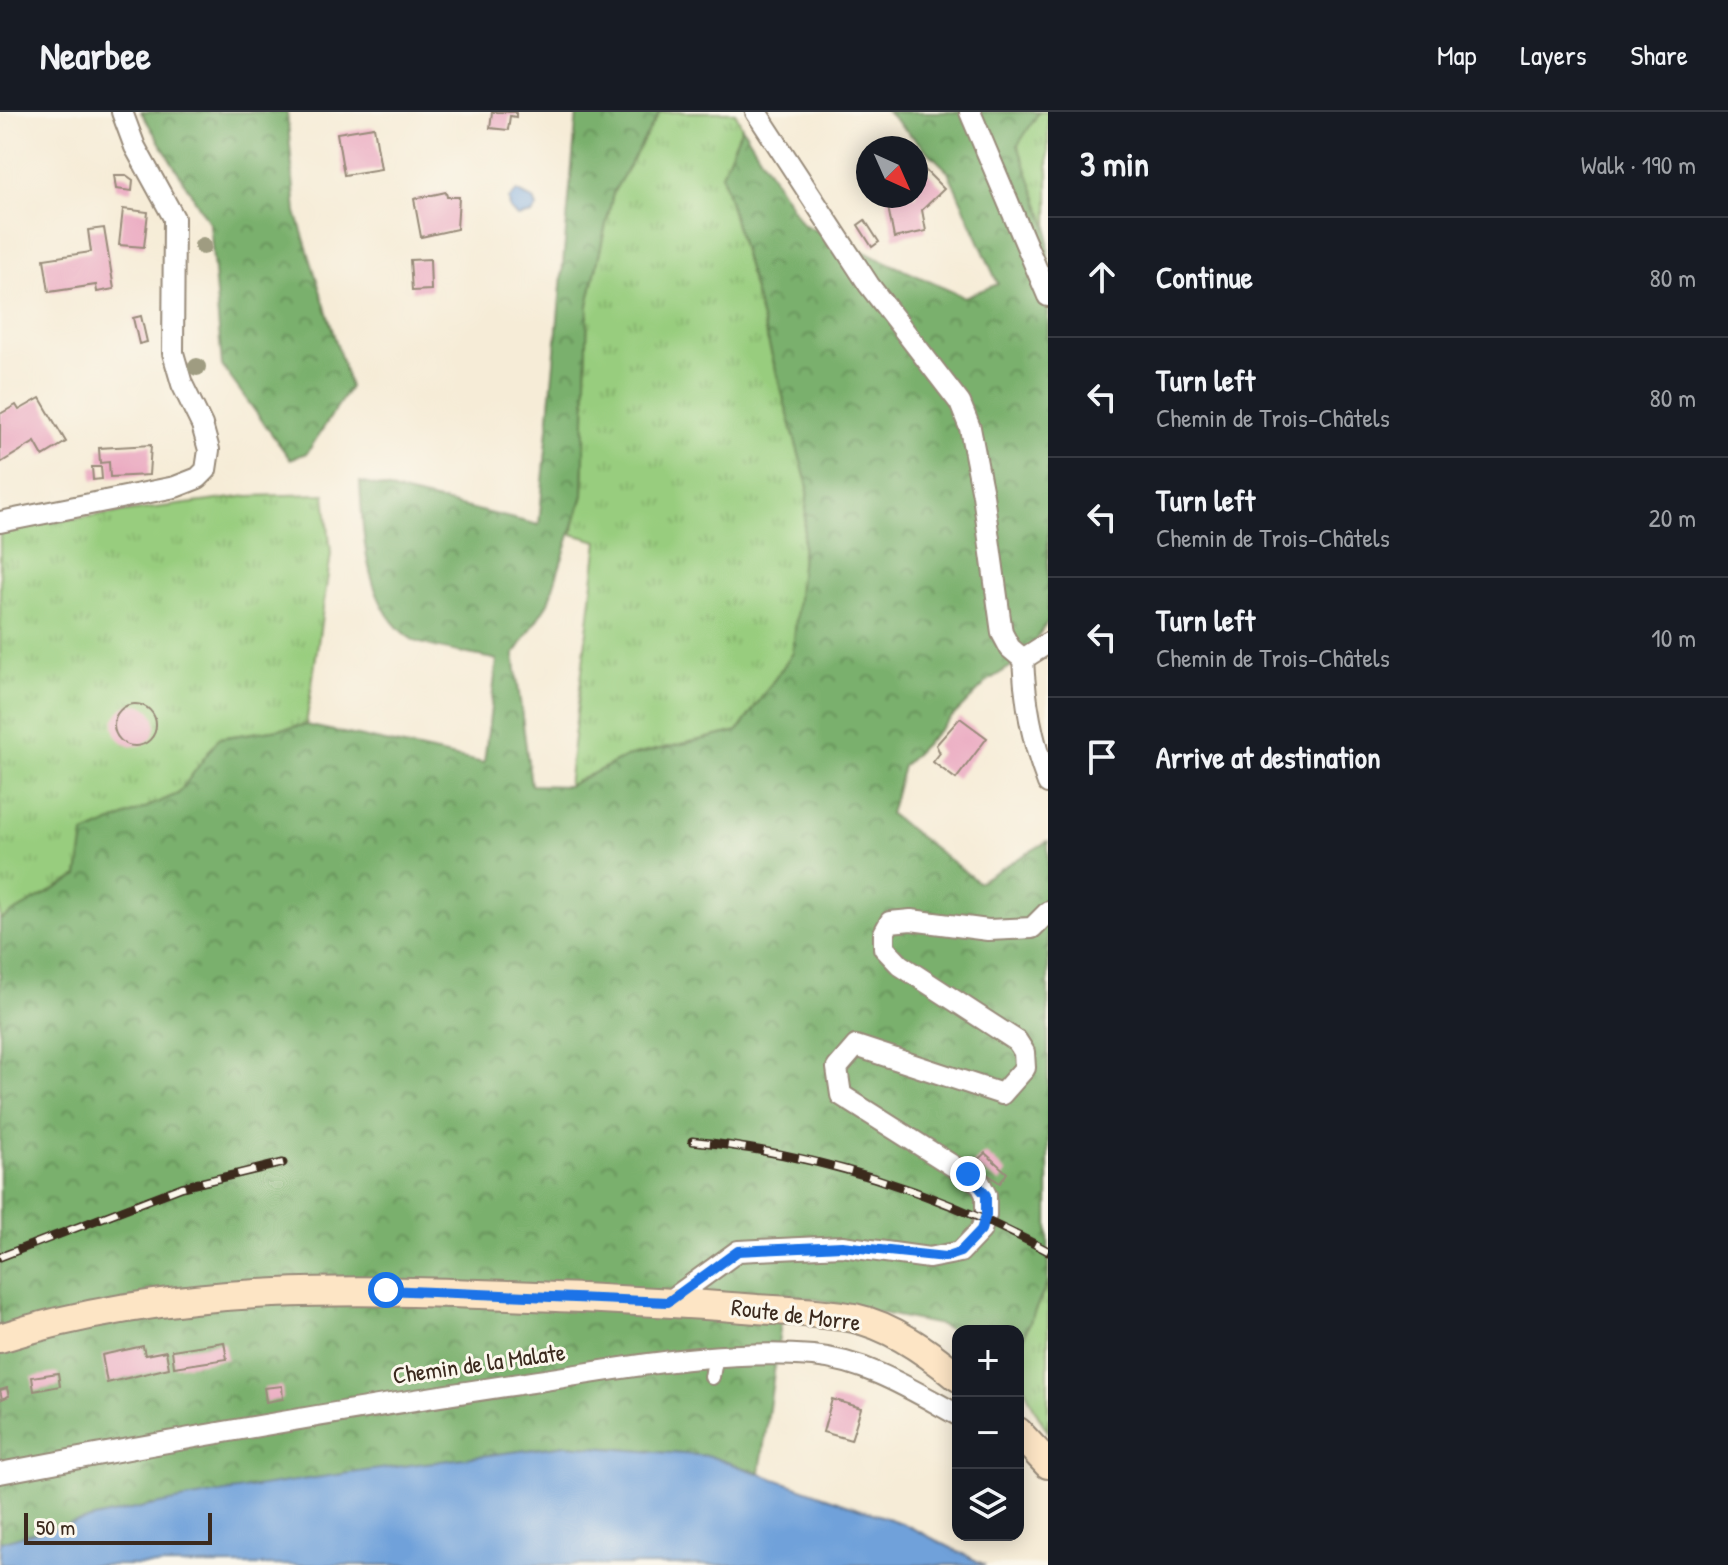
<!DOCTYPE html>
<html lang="en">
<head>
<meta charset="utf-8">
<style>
  :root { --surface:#171b24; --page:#242831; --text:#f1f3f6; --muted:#9ea1a6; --line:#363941 }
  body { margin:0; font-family:"Patrick Hand",sans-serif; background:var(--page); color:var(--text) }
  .controls { position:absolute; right:24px; bottom:24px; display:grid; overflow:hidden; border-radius:16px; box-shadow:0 4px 20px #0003 }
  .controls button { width:72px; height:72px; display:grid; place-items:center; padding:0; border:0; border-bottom:2px solid var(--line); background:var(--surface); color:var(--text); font:40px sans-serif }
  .compass { position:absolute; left:856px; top:24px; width:72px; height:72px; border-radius:50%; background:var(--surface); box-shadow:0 4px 20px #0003; rotate:135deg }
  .scale { position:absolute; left:24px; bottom:20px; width:188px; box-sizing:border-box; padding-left:8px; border:4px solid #3b2a1e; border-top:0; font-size:22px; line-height:28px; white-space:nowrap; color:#3b2a1e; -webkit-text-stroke:6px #fbf7ec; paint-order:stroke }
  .stop { position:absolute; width:24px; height:24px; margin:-18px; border:6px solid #1a73e8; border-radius:50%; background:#fff }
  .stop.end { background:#1a73e8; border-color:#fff; box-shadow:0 2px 8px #0008 }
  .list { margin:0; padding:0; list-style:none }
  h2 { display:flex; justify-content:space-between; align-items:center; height:104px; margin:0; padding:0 32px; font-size:34px }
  h2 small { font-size:26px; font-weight:400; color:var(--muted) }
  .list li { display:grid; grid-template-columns:52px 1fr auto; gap:24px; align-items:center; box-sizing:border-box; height:120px; padding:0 32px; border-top:2px solid var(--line) }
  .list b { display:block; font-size:30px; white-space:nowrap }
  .list p { margin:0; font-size:26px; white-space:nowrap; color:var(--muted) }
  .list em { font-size:26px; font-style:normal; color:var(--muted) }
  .icon { flex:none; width:44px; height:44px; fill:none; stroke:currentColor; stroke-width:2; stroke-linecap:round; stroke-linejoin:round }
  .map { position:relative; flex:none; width:1048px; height:1453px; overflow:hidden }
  header { display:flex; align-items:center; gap:48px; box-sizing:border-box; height:112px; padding:0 40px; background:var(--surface); border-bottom:2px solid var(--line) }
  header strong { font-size:38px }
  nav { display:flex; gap:44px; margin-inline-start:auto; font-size:28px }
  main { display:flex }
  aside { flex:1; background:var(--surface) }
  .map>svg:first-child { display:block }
</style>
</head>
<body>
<header>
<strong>Nearbee</strong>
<nav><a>Map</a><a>Layers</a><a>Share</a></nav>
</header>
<main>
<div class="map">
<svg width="1048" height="1453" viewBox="0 0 1048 1453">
  <defs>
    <pattern id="grass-tufts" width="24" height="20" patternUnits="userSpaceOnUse" patternTransform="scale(2)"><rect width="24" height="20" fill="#98cd7e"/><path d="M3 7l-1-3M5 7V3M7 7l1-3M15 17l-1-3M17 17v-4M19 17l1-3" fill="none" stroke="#84b06c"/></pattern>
    <pattern id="forest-crowns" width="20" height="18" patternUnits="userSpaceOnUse" patternTransform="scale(2)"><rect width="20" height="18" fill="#7ab06d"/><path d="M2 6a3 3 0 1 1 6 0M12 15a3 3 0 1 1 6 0" fill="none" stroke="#658f59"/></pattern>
  </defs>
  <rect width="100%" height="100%" fill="#fbf7ec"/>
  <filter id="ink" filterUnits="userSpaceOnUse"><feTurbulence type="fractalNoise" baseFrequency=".0125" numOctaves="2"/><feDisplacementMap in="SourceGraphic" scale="16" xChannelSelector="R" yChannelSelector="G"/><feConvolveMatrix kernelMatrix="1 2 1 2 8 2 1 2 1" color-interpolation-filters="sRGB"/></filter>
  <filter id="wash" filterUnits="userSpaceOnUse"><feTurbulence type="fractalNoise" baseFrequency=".006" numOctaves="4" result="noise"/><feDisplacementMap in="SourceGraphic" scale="32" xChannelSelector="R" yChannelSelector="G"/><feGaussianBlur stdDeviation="1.8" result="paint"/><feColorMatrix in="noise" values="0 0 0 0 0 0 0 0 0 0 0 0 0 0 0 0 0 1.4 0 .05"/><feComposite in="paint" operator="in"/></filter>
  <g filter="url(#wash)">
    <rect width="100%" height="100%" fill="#f6ecd7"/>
    <g fill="url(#grass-tufts)" stroke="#6a7c4e" stroke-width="2">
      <path d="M660,0H735L742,15L722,63L808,375L793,541L738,619L626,645L568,674L598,429L572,422L583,383L588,193L613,81Z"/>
      <path d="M1039,0H1048V117L1017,33Z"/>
      <path d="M325,382L331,442L306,613L219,626L178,682L85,722L78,764L0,808V416L248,384Z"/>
      <path d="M1048,1170V1320C1005,1250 1016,1240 1048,1170Z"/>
    </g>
    <g fill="url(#forest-crowns)" stroke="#5a6d46" stroke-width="2">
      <path d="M141,0H287L296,100L350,275L307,341L290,347L222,254L210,112Z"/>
      <path d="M577,0H660L613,81L588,193L583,383L548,491L514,543L531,673L568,674L626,645L738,619L793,541L808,375L722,62L742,15L802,112L964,185L998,172L948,59L887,0H1039L1018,33L1048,117V509L1023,547L989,568L903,654L890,702L978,770L1048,729V1170L1018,1236V1219L958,1221L940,1213L785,1181L760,1361L709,1344L566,1333L339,1363L167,1392L0,1430V808L78,764L84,722L178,682L219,626L306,613L484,651L497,548C478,543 427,536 413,528C364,498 363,419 360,370L539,413Z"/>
    </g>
    <g fill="#6fa1da" stroke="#55667c" stroke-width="2">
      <path d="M517,79L534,88L537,95L532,102L517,105L510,97L509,87Z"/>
      <path d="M566,1333L709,1344L904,1412L985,1453H0V1430C183,1377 377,1358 566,1333Z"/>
    </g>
    <g id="blocks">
      <g fill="#ebacc2">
        <path d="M492,0H516V5L510,4L508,18L490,16Z"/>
        <path d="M374,15L381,57L344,63L337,21Z"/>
        <path d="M916,49L944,77L922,98L926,119L894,126L886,84H916Z"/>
        <path d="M114,63H126L133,68L132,79L116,77Z"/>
        <path d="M446,80L447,85H459L457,117L421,125L414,87Z"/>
        <path d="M123,97L148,100L144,135L119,133Z"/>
        <path d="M865,108L879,130L872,135L858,113Z"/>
        <path d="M104,116L114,177L97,180L96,173L49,180L44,147L91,140L88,118Z"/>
        <path d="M430,147L431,178L412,179L410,148Z"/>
        <path d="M141,204L147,230L139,232L133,206Z"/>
        <path d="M40,286L66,330L43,344L35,330L0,351V302L16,293L19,298Z"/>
        <path d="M151,333L149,363L110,365L109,350L100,351L99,336Z"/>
        <path d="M92,355H101L102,367L93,368Z"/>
        <circle cx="135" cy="613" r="21"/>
        <path d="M960,606L987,626L956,667L933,650L940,641L936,633Z"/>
        <path d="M985,1041L1007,1061L1000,1071L973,1052Z"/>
        <path d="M224,1230L227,1247L174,1255L172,1238Z"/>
        <path d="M143,1234L145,1243L166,1239L169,1256L107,1271L102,1243Z"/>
        <path d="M58,1261L60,1274L34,1279L32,1265Z"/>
        <path d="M282,1274L283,1287L266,1290L264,1276Z"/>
        <path d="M7,1276L9,1284L2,1287L0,1278Z"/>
        <path d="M832,1287L861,1296L851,1328L823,1320Z"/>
      </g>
    </g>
  </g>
  <g filter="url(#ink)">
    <use href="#blocks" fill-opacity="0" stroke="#988b7a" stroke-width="2"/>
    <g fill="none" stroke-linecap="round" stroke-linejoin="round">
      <g stroke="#988b7a" stroke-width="18">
        <path id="pedestrian" d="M712,1265L716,1243"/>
      </g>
      <g stroke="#988b7a" stroke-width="24">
        <g id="minor">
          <path d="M756,0L869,173L960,291L970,316L983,383L1002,521L1010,536L1023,547C1025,591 1032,630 1048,671"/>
          <path d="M970,0L1048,184"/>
          <path d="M0,410L175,375L198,366L206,358L209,338L202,313L182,272L173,241L174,106L135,35L122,0"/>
          <path d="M1023,547L1048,531"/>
          <path d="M668,1190L738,1139L842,1134L929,1146L960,1140L981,1118L986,1103V1083L980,1071L841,983L837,956L856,934L1002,982L1025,956L1024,940L1017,929L900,853L884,836V821L890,810L911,808L988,818L1032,816L1048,800"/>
          <path d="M0,1361C173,1328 345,1298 519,1272C616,1258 715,1236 813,1244C867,1249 912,1278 958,1303"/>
        </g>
      </g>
      <g stroke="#988b7a" stroke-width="32">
        <g id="secondary">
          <path d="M0,1226C190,1166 386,1178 582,1186C641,1189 699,1192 757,1197C789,1199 822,1200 854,1206C892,1214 929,1241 958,1265"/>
          <path d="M1018,1320L1048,1352"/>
        </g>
      </g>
      <use href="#pedestrian" stroke="#fff" stroke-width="14"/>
      <use href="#minor" stroke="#fff" stroke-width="20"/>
      <use href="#secondary" stroke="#fde5c5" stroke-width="28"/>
      <g stroke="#3b2a1e" stroke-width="9">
        <g id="rail">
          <path d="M692,1029C816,1041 938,1080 1048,1139"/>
          <path d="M0,1145L182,1075L283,1051"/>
        </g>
      </g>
      <use href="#rail" stroke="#fbf7ec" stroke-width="6" stroke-dasharray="18" stroke-linecap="butt"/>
    </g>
    <g fill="#9f9c81">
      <circle cx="203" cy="134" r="9"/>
      <circle cx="197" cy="255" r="9"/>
    </g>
  </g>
  <g fill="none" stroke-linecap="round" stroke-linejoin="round" filter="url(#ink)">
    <path stroke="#1a73e8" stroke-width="10" d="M386,1178L668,1190L738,1139L842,1134L945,1145L960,1140L981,1118L986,1103V1083L968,1062"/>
  </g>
  <g text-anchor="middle" stroke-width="6" stroke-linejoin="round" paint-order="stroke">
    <g font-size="24" fill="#3b2a1e" stroke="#fbf7ec">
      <text transform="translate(796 1203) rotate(7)" y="8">Route de Morre</text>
      <text transform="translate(479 1252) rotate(-8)" y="8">Chemin de la Malate</text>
    </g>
  </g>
</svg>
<div class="controls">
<button>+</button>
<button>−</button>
<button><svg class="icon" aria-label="layers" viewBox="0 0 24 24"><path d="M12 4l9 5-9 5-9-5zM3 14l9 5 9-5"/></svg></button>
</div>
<svg class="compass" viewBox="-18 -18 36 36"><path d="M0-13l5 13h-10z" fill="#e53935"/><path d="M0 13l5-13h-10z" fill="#9ea1a6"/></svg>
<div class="scale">50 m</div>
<div class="stop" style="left:386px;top:1178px"></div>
<div class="stop end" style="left:968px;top:1062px"></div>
</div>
<aside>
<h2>3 min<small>Walk · 190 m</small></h2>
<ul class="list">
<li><svg class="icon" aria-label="ahead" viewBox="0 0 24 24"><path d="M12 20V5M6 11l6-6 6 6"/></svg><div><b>Continue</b></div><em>80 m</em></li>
<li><svg class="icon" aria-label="left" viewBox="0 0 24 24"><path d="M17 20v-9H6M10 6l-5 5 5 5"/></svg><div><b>Turn left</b><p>Chemin de Trois-Châtels</p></div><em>80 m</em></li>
<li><svg class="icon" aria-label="left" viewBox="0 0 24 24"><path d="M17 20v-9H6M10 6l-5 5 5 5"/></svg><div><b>Turn left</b><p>Chemin de Trois-Châtels</p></div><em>20 m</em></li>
<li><svg class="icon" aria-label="left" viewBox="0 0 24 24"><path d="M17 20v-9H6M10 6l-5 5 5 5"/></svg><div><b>Turn left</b><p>Chemin de Trois-Châtels</p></div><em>10 m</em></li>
<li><svg class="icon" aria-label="arrive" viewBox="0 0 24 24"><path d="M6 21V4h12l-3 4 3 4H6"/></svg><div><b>Arrive at destination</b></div></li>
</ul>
</aside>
</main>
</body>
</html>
